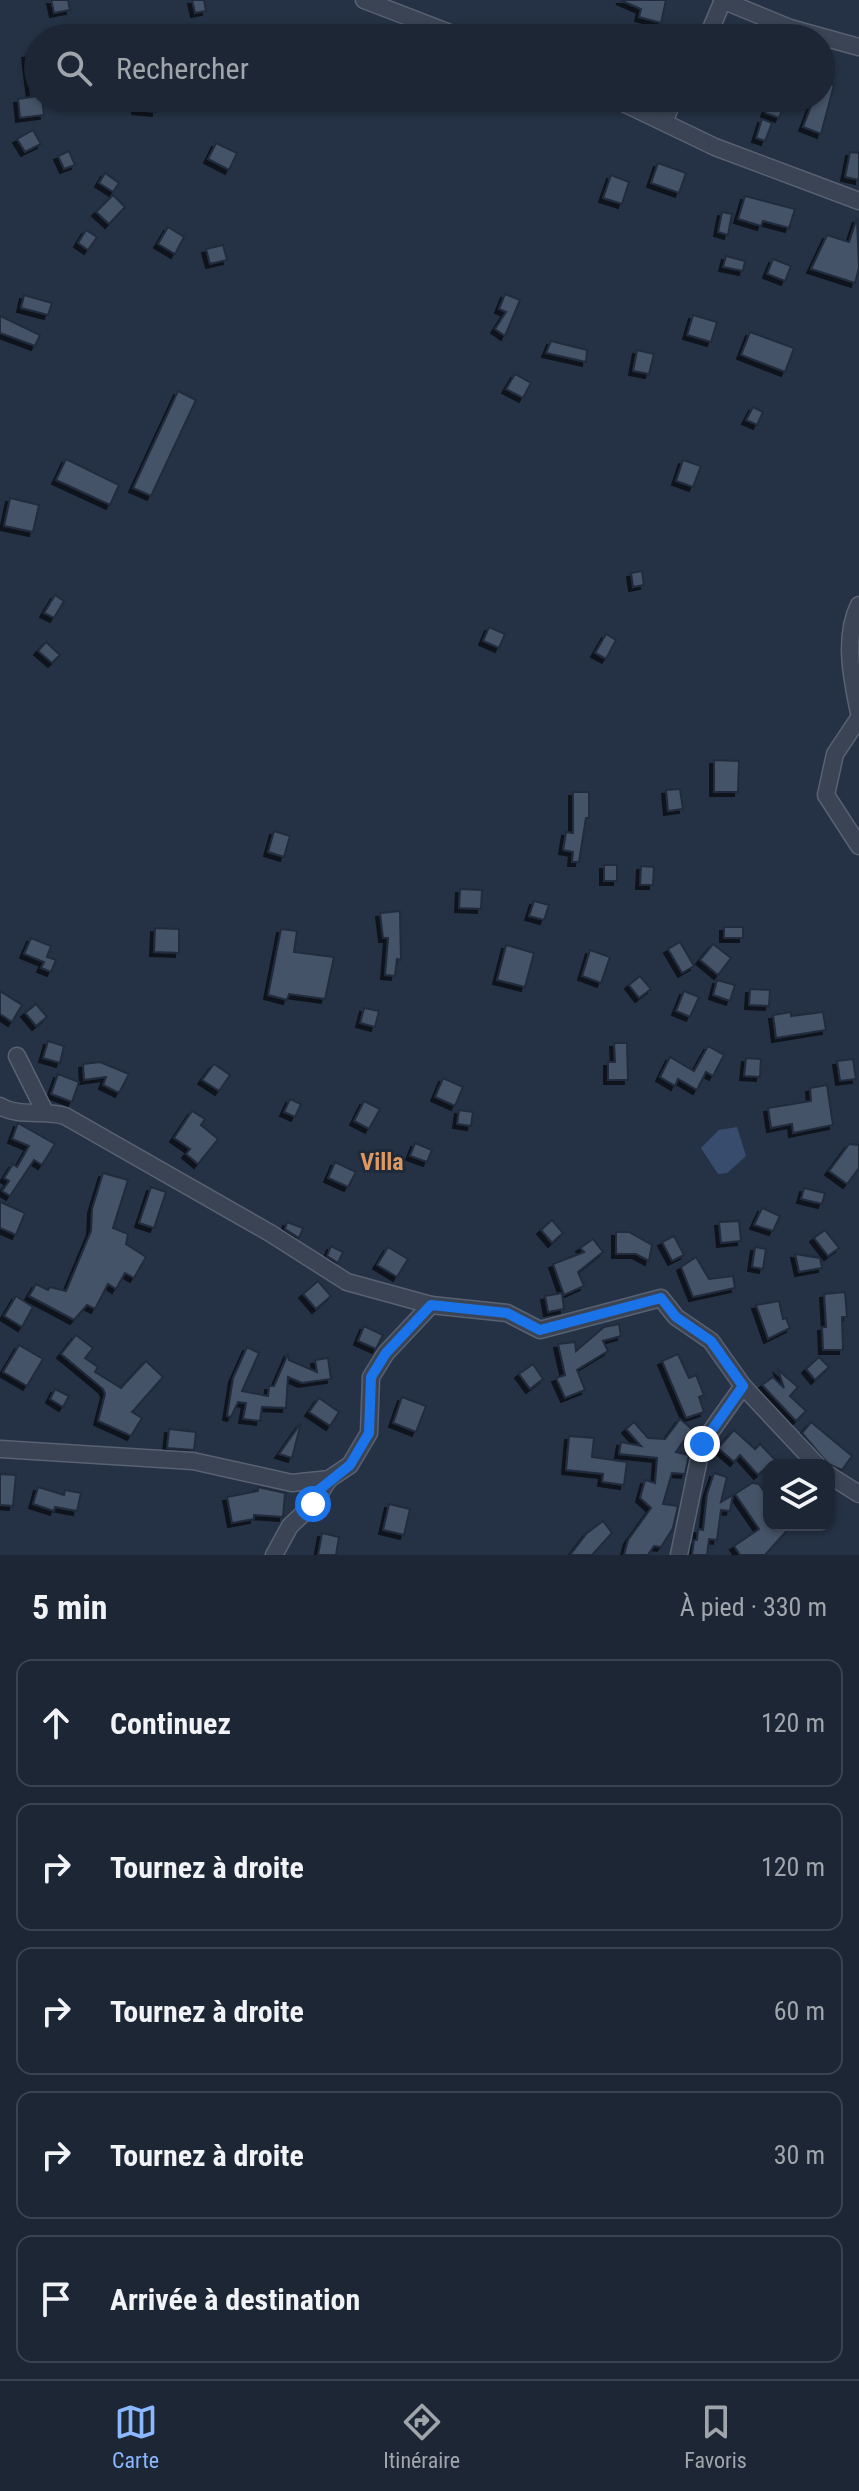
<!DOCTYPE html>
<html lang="fr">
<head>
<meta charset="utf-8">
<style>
  :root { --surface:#1c2634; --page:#293240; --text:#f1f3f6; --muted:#a0a5ac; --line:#3a434f; --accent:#8bb7ff }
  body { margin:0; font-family:"Roboto Condensed",sans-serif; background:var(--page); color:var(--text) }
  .controls { position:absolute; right:24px; bottom:24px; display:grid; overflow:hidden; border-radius:16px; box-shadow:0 2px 6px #0004 }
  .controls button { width:72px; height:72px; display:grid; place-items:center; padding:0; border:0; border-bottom:2px solid var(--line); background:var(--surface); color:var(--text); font:40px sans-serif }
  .stop { position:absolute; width:24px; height:24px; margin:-18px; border:6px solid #1a73e8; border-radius:50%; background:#fff }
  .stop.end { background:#1a73e8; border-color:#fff; box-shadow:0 2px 8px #0008 }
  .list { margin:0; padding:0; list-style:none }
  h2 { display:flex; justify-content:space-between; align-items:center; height:104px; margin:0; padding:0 32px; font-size:34px }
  h2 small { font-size:26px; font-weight:400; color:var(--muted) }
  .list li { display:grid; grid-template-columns:52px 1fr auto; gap:24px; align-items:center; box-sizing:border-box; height:128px; margin:0 16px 16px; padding:0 16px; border:2px solid var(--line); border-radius:16px }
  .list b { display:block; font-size:30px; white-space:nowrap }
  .list em { font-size:26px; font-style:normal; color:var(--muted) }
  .icon { flex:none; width:44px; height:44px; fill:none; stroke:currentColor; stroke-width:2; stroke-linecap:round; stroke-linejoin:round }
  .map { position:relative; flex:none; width:859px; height:1555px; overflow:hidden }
  .search { position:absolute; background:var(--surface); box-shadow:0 2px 6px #0004; left:24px; right:24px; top:24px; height:88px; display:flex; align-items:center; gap:20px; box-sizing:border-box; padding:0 28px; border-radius:44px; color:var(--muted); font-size:30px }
  .sheet { height:824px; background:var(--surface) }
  nav { display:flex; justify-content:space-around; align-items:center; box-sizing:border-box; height:112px; border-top:2px solid var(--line); background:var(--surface); font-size:22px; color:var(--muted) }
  nav a { display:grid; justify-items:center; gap:4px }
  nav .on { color:var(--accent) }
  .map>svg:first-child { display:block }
</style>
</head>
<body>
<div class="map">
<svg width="859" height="1555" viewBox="0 0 859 1555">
  <defs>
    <filter id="shadow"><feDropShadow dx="-4" dy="4" stdDeviation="0" flood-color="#0009"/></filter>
  </defs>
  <rect width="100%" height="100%" fill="#253245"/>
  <path fill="#384d6d" d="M737,1127L746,1156L727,1173L718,1174L701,1148L719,1130Z"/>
  <g fill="#445267" stroke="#202b3c" stroke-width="2" filter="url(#shadow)">
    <path d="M51,0H68L70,10L54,13Z"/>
    <path d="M192,0H204L206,11L195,13Z"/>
    <path d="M620,0H666L661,23L639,17L641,9Z"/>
    <path d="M38,52V94L31,95L26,54Z"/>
    <path d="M821,81L834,85L821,134L803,127L814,98H821Z"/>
    <path d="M38,96L42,98L44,115L20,118L18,99Z"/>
    <path d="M137,98H157L156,112L136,110Z"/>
    <path d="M771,98L785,103L779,118L765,113Z"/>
    <path d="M762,119L772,123L765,141L756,138Z"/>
    <path d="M33,130L41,144L25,152L17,139Z"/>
    <path d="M216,143L237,153L229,170L208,159Z"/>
    <path d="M69,151L75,165L64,169L58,156Z"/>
    <path d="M850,152L859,153V180L845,177Z"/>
    <path d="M658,163L686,173L679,193L651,183Z"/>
    <path d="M105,173L119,183L113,192L99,183Z"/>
    <path d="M611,175L629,182L622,204L603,198Z"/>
    <path d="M113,195L125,207L109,224L96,212Z"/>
    <path d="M745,196L795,209L789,228L763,221L761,226L738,219Z"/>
    <path d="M722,212L732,214L728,235L718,232Z"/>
    <path d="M857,218L859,268L855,283L811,269L827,235L849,242Z"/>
    <path d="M168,227L184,237L175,254L158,244Z"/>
    <path d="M86,230L97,237L88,250L78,243Z"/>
    <path d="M223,245L227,260L210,264L206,249Z"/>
    <path d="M726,256L745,261L743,271L723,267Z"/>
    <path d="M773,259L791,266L785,281L767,274Z"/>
    <path d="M505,294L520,300L505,336L495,329L506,312L499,309Z"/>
    <path d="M24,295L52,303L48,315L21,308Z"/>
    <path d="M693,315L717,322L711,342L687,335Z"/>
    <path d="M0,316L40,335L35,346L0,333Z"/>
    <path d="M750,332L794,348L785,372L741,355Z"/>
    <path d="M551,341L587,350L586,362L546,353Z"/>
    <path d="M637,350L654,354L649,374L633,371Z"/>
    <path d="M515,374L531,383L523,398L506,389Z"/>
    <path d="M178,391L196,400L151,496L133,488Z"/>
    <path d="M753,407L763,412L757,425L746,420Z"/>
    <path d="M66,459L119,485L110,505L56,480Z"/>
    <path d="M683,460L701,466L693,487L676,481Z"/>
    <path d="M10,498L39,505L33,532L4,526Z"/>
    <path d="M642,571L644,585L633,587L631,573Z"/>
    <path d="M55,595L64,601L54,618L44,613Z"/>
    <path d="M489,627L505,634L499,648L483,641Z"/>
    <path d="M606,634L616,640L606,659L595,653Z"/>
    <path d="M46,642L60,655L52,663L38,651Z"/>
    <path d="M714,760L739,761L738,792H714Z"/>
    <path d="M680,789L683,809L668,811L666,790Z"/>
    <path d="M573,792H589V818H586L579,862H572L573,852L563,850L566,832L573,833Z"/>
    <path d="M274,831L290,836L284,857L268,852Z"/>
    <rect x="604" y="865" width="13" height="16"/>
    <path d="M641,866L654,867L653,885H640Z"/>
    <path d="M460,889L482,890L481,909L459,908Z"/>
    <path d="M534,901L549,905L544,920L529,916Z"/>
    <path d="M400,911L401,960L397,959L395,976L385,975L388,938H383L380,913Z"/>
    <rect x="724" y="927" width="19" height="11"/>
    <path d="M155,928L179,929V953L154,952Z"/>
    <path d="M281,929L297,931L294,952L334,957L325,999L289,994L287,1000L268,995Z"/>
    <path d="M31,938L51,946L47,957L56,960L51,972L41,968L44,962L24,954Z"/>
    <path d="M680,942L694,966L682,973L668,949Z"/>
    <path d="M713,944L731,958L718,975L700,960Z"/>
    <path d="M506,945L534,953L525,987L497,980Z"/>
    <path d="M590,950L610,957L601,983L582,976Z"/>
    <path d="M640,976L651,989L639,998L629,985Z"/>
    <path d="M717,980L735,985L730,1001L713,995Z"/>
    <path d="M750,989L770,990L769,1006L749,1005Z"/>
    <path d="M0,991L22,1005L12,1022L0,1014Z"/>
    <path d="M684,991L699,997L690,1017L676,1011Z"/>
    <path d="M36,1004L47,1017L36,1026L25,1013Z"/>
    <path d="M364,1008L379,1011L375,1027L360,1023Z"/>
    <path d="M791,1012V1016L823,1012L826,1030L776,1038L773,1015Z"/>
    <path d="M48,1041L64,1046L60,1063L43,1058Z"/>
    <path d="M614,1043H627L628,1080H608V1062H615Z"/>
    <path d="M708,1046L724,1055L713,1076L706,1072L697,1090L678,1079L675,1086L660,1077L670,1057L694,1071Z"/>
    <path d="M746,1058L761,1059L760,1077L744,1076Z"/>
    <path d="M853,1059L856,1079L840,1081L837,1061Z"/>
    <path d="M100,1062L129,1074L119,1093L103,1085L106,1077L84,1080L83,1064Z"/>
    <path d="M214,1064L230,1075L219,1091L202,1080Z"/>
    <path d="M58,1074L79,1082L72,1102L51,1094Z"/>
    <path d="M443,1078L463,1087L455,1106L435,1097Z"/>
    <path d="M827,1085L833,1125L793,1133L792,1124L771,1128L768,1108L811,1101L810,1088Z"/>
    <path d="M290,1099L301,1104L295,1117L284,1112Z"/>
    <path d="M364,1101L380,1109L369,1129L354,1121Z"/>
    <path d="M459,1110L473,1112L471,1126L457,1124Z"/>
    <path d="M192,1111L205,1119L201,1125L218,1139L198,1164L186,1154L190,1149L174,1138Z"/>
    <path d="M18,1123L55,1144L42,1165L34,1160L10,1196L2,1191L9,1181L4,1178L13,1164L17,1167L29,1146L12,1139Z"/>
    <path d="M415,1143L432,1150L427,1162L410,1156Z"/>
    <path d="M849,1144L859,1145V1168L847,1184L829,1171Z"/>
    <path d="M335,1162L356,1172L348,1187L328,1178Z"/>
    <path d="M103,1173L128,1180L113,1228L128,1234L126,1244L146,1257L134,1278L125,1273L116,1289L108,1284L95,1309L87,1305L74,1320L29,1296L36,1284L48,1290L50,1287L66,1291L91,1231L92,1209Z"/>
    <path d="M151,1187L166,1192L154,1228L139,1223Z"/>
    <path d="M804,1188L825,1193L822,1204L801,1199Z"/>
    <path d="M0,1202L25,1213L16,1235L0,1228Z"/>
    <path d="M762,1208L780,1216L773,1231L754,1225Z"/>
    <path d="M552,1220L563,1233L552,1243L541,1230Z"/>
    <path d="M739,1221L741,1241L721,1243L719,1222Z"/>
    <path d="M287,1222L303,1228L299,1238L285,1229Z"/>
    <path d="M825,1230L839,1248L828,1256L814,1238Z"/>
    <path d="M616,1232H629L652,1245L649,1261L636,1254H616Z"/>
    <path d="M674,1236L684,1255L672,1261L662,1242Z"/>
    <path d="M593,1239L603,1252L578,1272L584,1286L564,1295L553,1264L584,1252L580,1248Z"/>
    <path d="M331,1246L343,1252L338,1263L327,1256Z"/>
    <path d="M388,1247L408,1259L397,1277L377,1265Z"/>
    <path d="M755,1247L766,1249L763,1269L752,1267Z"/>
    <path d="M795,1254L820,1258L822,1268L799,1272Z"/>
    <path d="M696,1257L709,1279L733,1276L735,1288L693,1297L681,1267Z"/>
    <path d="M318,1281L331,1296L316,1309L303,1294Z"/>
    <path d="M845,1292L847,1317H842L843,1350H823L822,1327H826L824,1294Z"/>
    <path d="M562,1293L564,1309L548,1312L545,1296Z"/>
    <path d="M16,1296L33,1307L22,1327L4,1316Z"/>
    <path d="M779,1301L783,1319L786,1318L790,1328L768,1339L756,1305Z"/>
    <path d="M619,1324L621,1336L603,1341L608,1351L577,1370L585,1390L565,1398L556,1378L565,1375L558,1344L575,1342L576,1351L604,1327Z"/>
    <path d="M364,1326L383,1335L376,1349L358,1341Z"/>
    <path d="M76,1335L93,1348L85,1358L98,1367L95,1372L121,1388L146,1361L163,1377L132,1412L142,1418L131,1436L98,1421L105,1394L103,1389L61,1354Z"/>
    <path d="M19,1345L43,1359L27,1386L3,1372Z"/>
    <path d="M247,1347L259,1353L242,1391L268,1396L269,1386H274L288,1354L289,1360L317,1372L315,1360L328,1358L331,1379L302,1383L288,1377L286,1408L262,1407L260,1421L243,1419L246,1403L238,1402L231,1417L227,1416L233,1378Z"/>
    <path d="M678,1354L689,1378L696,1375L704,1395L699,1397L704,1412L686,1418L662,1361Z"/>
    <path d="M819,1357L829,1367L815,1380L806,1369Z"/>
    <path d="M533,1364L543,1379L530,1389L519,1374Z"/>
    <path d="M778,1370L798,1387L790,1396L806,1411L796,1421L762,1385L773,1377L784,1388Z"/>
    <path d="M55,1389L69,1396L63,1407L50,1399Z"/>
    <path d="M402,1397L426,1406L416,1432L393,1423Z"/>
    <path d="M319,1398L339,1412L330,1426L309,1412Z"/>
    <path d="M680,1419L692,1429L676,1452L689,1455L685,1474L672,1473L663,1504L678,1506L673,1528L661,1547L654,1546L648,1555H624L628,1540L651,1508L640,1498L645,1480L655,1483L657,1458L619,1454L621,1442L641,1446L626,1429L634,1422L648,1438L665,1439Z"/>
    <path d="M811,1422L852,1456L842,1470L828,1464L802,1433Z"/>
    <path d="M301,1423L292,1458L279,1454Z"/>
    <path d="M169,1429L196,1432L194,1450L167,1448Z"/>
    <path d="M734,1430L755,1449L760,1444L780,1465H769L758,1475L740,1455L734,1462L718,1448Z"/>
    <path d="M569,1436L594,1438L592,1457L627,1462L624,1485L602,1482L603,1474L566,1470Z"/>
    <path d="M714,1473L727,1477L721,1502L733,1495L730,1511L721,1510L717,1540L709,1539L707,1555H692L694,1540H697L698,1529L703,1530L707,1494Z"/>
    <path d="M0,1474L16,1475L13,1506L0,1505Z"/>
    <path d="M752,1483L759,1484L769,1499V1525H792L765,1555H740L734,1546L759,1529L735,1494Z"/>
    <path d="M38,1487L64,1495L65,1490L81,1493L77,1511L55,1507L54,1511L33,1504Z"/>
    <path d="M258,1487L285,1493L283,1517L254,1515V1519L232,1523L227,1497L258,1491Z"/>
    <path d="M389,1504L410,1509L404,1535L383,1530Z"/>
    <path d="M603,1521L612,1533L592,1555H570L587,1533Z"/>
    <path d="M322,1533L339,1537L336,1555H318Z"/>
  </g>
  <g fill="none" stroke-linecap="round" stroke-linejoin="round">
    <g stroke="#586272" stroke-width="19">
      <g id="minor">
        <path d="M364,0L463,38"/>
        <path d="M722,0L790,28L859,47"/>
        <path d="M707,38L723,0"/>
        <path d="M613,98L715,147L859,201"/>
        <path d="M665,120L674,98"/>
        <path d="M859,605C843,637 852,679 859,713"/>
        <path d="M859,718L835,754L826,795L859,846"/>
        <path d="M17,1056L44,1110"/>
        <path d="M0,1106C17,1117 45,1110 65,1116L270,1233L347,1282L431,1305"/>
        <path d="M0,1449L193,1461L292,1483L329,1479L350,1465L369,1433L371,1377L386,1353L431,1305L507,1313L540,1330L661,1298L676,1317L711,1341L743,1386L817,1465"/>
        <path d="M829,1475L859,1494"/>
        <path d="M274,1555L290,1526L313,1504L329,1479"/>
        <path d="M679,1555L702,1444L743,1386"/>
      </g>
    </g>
    <use href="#minor" stroke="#3a4454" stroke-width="16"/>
  </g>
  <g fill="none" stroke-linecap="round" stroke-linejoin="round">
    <path stroke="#1a73e8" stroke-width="10" d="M313,1504L320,1489L350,1465L369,1433L371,1377L386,1353L431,1305L507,1313L540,1330L661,1298L676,1317L711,1341L743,1386L702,1444"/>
  </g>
  <g text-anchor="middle" stroke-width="6" stroke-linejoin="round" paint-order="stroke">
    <g font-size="24" font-weight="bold" fill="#de9962" stroke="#1e293a">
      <text x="382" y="1170">Villa</text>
    </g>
  </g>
</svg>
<div class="controls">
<button><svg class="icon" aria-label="layers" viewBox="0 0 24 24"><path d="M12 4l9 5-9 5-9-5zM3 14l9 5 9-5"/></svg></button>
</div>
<div class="stop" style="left:313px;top:1504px"></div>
<div class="stop end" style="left:702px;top:1444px"></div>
<div class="search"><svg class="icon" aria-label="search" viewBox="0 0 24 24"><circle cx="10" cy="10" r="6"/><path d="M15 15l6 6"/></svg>Rechercher</div>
</div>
<section class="sheet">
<h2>5 min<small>À pied · 330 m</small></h2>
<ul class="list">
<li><svg class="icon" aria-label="ahead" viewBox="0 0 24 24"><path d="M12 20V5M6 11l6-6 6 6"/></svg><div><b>Continuez</b></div><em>120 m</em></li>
<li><svg class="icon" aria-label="right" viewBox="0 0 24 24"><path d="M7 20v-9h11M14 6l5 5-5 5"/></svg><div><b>Tournez à droite</b></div><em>120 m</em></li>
<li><svg class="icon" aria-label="right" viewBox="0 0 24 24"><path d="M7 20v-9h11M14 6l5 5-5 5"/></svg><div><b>Tournez à droite</b></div><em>60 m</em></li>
<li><svg class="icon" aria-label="right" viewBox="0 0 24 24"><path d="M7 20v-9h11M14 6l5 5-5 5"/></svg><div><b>Tournez à droite</b></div><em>30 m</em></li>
<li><svg class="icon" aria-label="arrive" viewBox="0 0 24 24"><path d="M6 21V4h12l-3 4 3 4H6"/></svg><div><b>Arrivée à destination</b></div></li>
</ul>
</section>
<nav>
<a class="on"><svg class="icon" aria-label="map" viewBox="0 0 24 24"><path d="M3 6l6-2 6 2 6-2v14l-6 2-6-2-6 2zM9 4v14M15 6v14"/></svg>Carte</a>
<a><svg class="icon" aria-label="directions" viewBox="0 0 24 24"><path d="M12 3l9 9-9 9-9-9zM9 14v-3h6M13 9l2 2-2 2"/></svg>Itinéraire</a>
<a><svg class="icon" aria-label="saved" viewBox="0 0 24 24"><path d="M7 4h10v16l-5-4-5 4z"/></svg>Favoris</a>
</nav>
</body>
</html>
